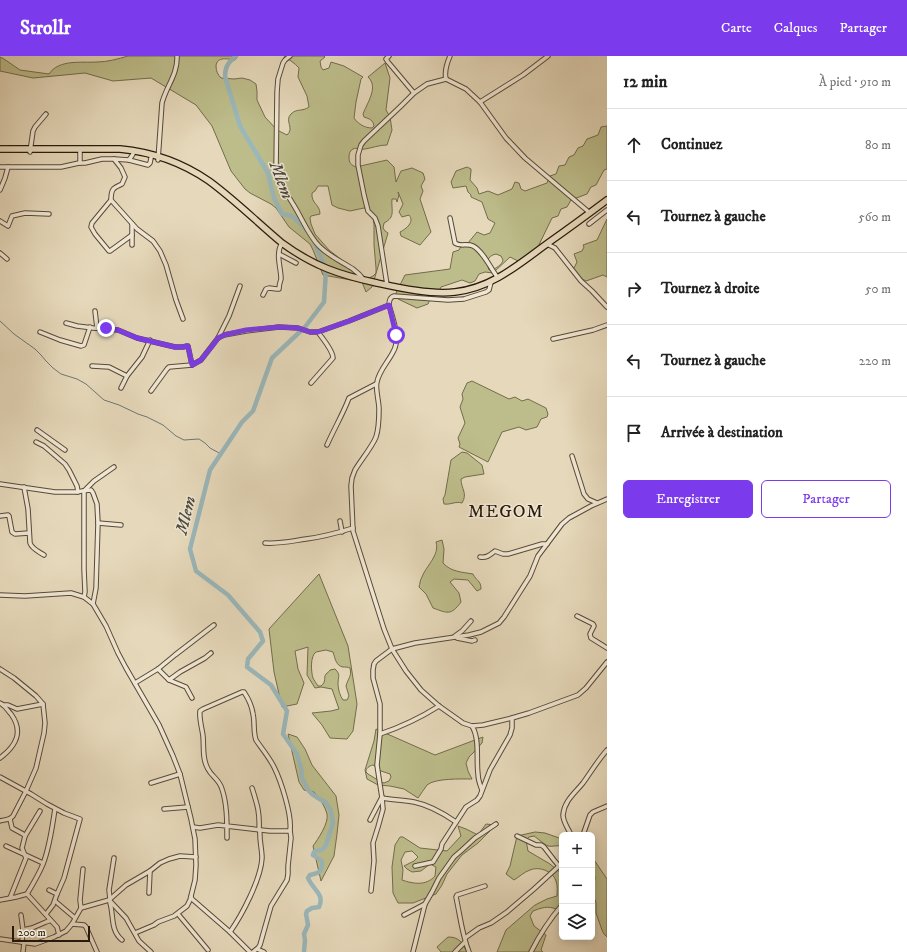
<!DOCTYPE html>
<html lang="fr">
<head>
<meta charset="utf-8">
<style>
  :root { --surface:#fff; --page:#f6f6f6; --text:#222; --muted:#767676; --line:#e0e0e0; --accent:#7c3aed }
  body { margin:0; font-family:"IM FELL DW Pica",serif; background:var(--page); color:var(--text) }
  .controls { position:absolute; right:12px; bottom:12px; display:grid; overflow:hidden; border-radius:6px; box-shadow:0 2px 10px #0003 }
  .controls button { width:36px; height:36px; display:grid; place-items:center; padding:0; border:0; border-bottom:1px solid var(--line); background:var(--surface); color:var(--text); font:20px sans-serif }
  .scale { position:absolute; left:12px; bottom:10px; width:78px; box-sizing:border-box; padding-left:4px; border:2px solid #291a0d; border-top:0; font-size:11px; line-height:14px; white-space:nowrap; color:#291a0d; -webkit-text-stroke:3px #efe6d3; paint-order:stroke }
  .stop { position:absolute; width:12px; height:12px; margin:-9px; border:3px solid #7c3aed; border-radius:50%; background:#fff }
  .stop.end { background:#7c3aed; border-color:#fff; box-shadow:0 1px 4px #0008 }
  .list { margin:0; padding:0; list-style:none }
  h2 { display:flex; justify-content:space-between; align-items:center; height:52px; margin:0; padding:0 16px; font-size:17px }
  h2 small { font-size:13px; font-weight:400; color:var(--muted) }
  .list li { display:grid; grid-template-columns:26px 1fr auto; gap:12px; align-items:center; box-sizing:border-box; height:72px; padding:0 16px; border-top:1px solid var(--line) }
  .list b { display:block; font-size:15px; white-space:nowrap }
  .list em { font-size:13px; font-style:normal; color:var(--muted) }
  .actions { display:flex; gap:8px; padding:12px 16px }
  .actions a { flex:1; padding:9px 0; border:1px solid var(--accent); border-radius:6px; text-align:center; font-size:14px; color:var(--accent) }
  .actions .main { background:var(--accent); color:#fff }
  .icon { flex:none; width:22px; height:22px; fill:none; stroke:currentColor; stroke-width:2; stroke-linecap:round; stroke-linejoin:round }
  .map { position:relative; flex:none; width:607px; height:896px; overflow:hidden }
  header { display:flex; align-items:center; gap:24px; box-sizing:border-box; height:56px; padding:0 20px; background:var(--accent); color:#fff }
  header strong { font-size:19px }
  nav { display:flex; gap:22px; margin-inline-start:auto; font-size:14px }
  main { display:flex }
  aside { flex:1; background:var(--surface) }
  .map>svg:first-child { display:block }
</style>
</head>
<body>
<header>
<strong>Strollr</strong>
<nav><a>Carte</a><a>Calques</a><a>Partager</a></nav>
</header>
<main>
<div class="map">
<svg width="607" height="896" viewBox="0 0 607 896">
  <rect width="100%" height="100%" fill="#e6d9bb"/>
  <filter id="stains"><feTurbulence type="fractalNoise" baseFrequency=".005" numOctaves="4"/><feColorMatrix values="0 0 0 0 .2 0 0 0 0 .09 0 0 0 0 .02 0 0 0 .5 -.17"/></filter>
  <radialGradient id="worn" r=".72"><stop offset=".6" stop-color="#630" stop-opacity="0"/><stop offset="1" stop-color="#630" stop-opacity=".3"/></radialGradient>
  <g fill="#bdbd8b" stroke="#736c4c" fill-rule="evenodd">
    <path d="M128,0H238L235,4C228,3 217,0 216,10C216,15 218,19 221,22L234,23L242,22L250,24L256,28L257,35V44L265,61L277,74L287,79C295,72 284,65 291,58C297,52 302,56 309,51L307,40L298,21L299,12C295,7 289,4 284,0H324L325,1L320,5L321,11L323,14L329,12L331,6L344,10L363,21L361,23L356,46L354,62C358,68 365,72 372,72L374,70C373,64 370,63 364,61L363,58C367,47 379,31 368,21L385,7L390,22L386,54L390,61L392,74L387,89C379,89 372,92 365,93C361,94 356,91 353,93C350,94 349,98 349,101C349,107 351,109 356,111L387,104L394,111L396,126L401,115L412,112L423,117L425,123L421,130L423,135L420,143L431,176L420,189L401,180L400,176C406,173 415,166 409,159L402,161L399,156L403,148L398,136L399,139L397,146L396,143H392C391,154 396,161 384,167L383,172L385,175L388,177L372,231L366,236L362,226L323,219L313,194L310,188L289,171L276,152L271,148L250,137L245,133L231,115L212,70L196,49L151,22L113,25L85,17L33,22L0,15V1L4,3L20,14L49,18C59,3 81,7 97,6C107,6 118,3 128,0ZM318,130H328L332,149L338,152L350,155L364,152L369,154L372,157L374,168V189L376,212V217L373,220L369,222L364,221L357,214L343,205L329,194L315,178L311,168L310,162L311,160L320,158C320,148 311,148 312,137L315,135Z"/>
    <path d="M607,70V113L604,114L596,129L591,131L587,138L571,144L567,151L561,153L558,160L552,162L534,199L518,205L510,201L493,217L485,216L479,218L475,225L470,227L462,224L441,231L437,239L431,241L428,248L417,252L398,243L396,237L405,219L450,213L453,196L459,194L462,189L468,187L477,176L484,179L490,177L495,167L488,163L482,146L471,141V139L468,136L466,130L453,132L451,126L456,115L467,111L471,113V115L470,124L477,132L479,138L488,135L498,139L512,133L515,126L519,127L521,133L525,135L547,127L550,120L556,118L559,110L565,109L569,101L574,99L578,92L583,90L587,83L598,79L601,71ZM496,198L501,200L503,204C502,209 496,212 492,214H489C486,206 487,200 496,198Z"/>
    <path d="M607,163V221L603,219L586,225L575,219L573,214L577,206L574,198L582,195L584,191L583,189L597,184Z"/>
    <path d="M472,325L509,343L515,341L522,345L528,343L546,352L548,358L547,361L541,363L537,371L526,374L519,371L502,376L488,406L459,391L460,388L458,382L465,367L460,351L463,343L462,338L467,327Z"/>
    <path d="M462,396L467,397L482,409L484,418L465,421L461,423C461,433 468,437 462,447C455,445 451,449 444,448L443,443L445,439L451,404Z"/>
    <path d="M442,484L444,493L443,507C451,516 462,516 473,518C476,525 481,524 481,533L477,535L468,524L454,523L450,526L459,537L461,546C451,560 447,557 433,552L426,538L419,531C420,528 420,524 422,521C426,510 440,499 436,486Z"/>
    <path d="M319,518L348,590L357,648L353,675L347,683L330,682L322,669L312,657L331,655L339,653L332,633L321,631L315,632L307,619L308,591L295,595L298,613L304,627L297,648L282,651L274,616L269,573ZM326,594L333,596C335,602 336,610 343,611C345,611 348,611 350,612C352,621 348,622 346,630L349,640L347,644H343C340,640 338,633 338,628C338,620 341,619 335,613L330,614C329,616 327,617 326,618C323,622 327,625 321,630H318C316,627 314,624 313,622C311,616 310,600 316,596C319,595 323,595 326,594Z"/>
    <path d="M376,673L435,699L483,681L482,687L474,696L469,701L466,707L468,715L472,723C462,723 435,722 427,729C424,733 421,738 418,742L404,733L390,730L378,729L367,723L365,714L374,685ZM373,709L375,710L381,715L390,718L391,721L389,725L384,727L381,726L368,718L366,716C366,712 369,710 373,709Z"/>
    <path d="M288,678L297,681L305,693L312,709L336,740L339,759L337,778L334,800L321,825L313,790C318,783 329,767 327,758C325,750 319,742 314,736L304,734L299,726Z"/>
    <path d="M486,768L495,769L496,768L493,772L478,787L462,799L447,818L442,829L436,838L413,847H398L393,837L392,811L395,789L400,781H403L420,792L447,795L461,780L458,770L466,773L478,779ZM412,795L418,801L414,805L404,810L407,813L412,816L421,815L430,808L436,811L435,820C426,830 414,828 402,824L403,814L401,804L405,796Z"/>
    <path d="M535,776L545,777L562,783V790C557,789 552,791 548,790C545,789 537,782 534,780L529,781L526,784L528,795L550,808L562,818V855C549,850 546,850 533,855L530,860L534,870L546,879L541,894L543,896H497L506,874L535,849L547,843L557,840C557,835 558,830 556,825C553,815 539,810 530,814C524,816 519,821 514,824L506,818L510,810L517,780Z"/>
    <path d="M592,801L607,823V881L604,878L602,874L596,857V847L593,838L595,821L592,815Z"/>
    <path d="M448,881C460,881 462,887 467,896H441L437,891Z"/>
  </g>
  <g fill="none" stroke-linecap="round" stroke-linejoin="round">
    <path stroke="#6d7875" stroke-width="1" d="M0,265L14,278L35,293L41,299L46,305L53,312L61,318L77,323L86,328L104,344L119,349L138,358L147,361L163,369L176,380L184,384L199,383L205,387L210,392L221,398"/>
    <g stroke="#9ab7ba" stroke-width="4.5">
      <path d="M236,0C229,6 225,10 225,20L240,70L268,117L274,142L282,158L292,160L303,170L306,174"/>
      <path d="M304,896L305,884L304,878L308,869L306,858L307,855L312,852L319,851C325,838 313,834 308,822L310,819C319,817 323,816 322,805L313,799L314,796L316,795L322,794L326,789L333,767L331,755L326,747L312,738L308,734L302,722L301,712L297,698L283,678L287,655L271,629L247,611L248,603L263,585L260,576L228,539L196,515L190,493L210,414L242,366L253,355L272,302L305,271L324,246L326,214L314,185"/>
    </g>
    <g stroke="#584a38" stroke-width="5.5">
      <g id="minor">
        <path d="M290,0L285,4L283,7L278,23L277,36L276,115C278,128 287,137 293,148C302,162 308,179 319,190C330,201 341,205 353,213C357,216 361,220 364,224"/>
        <path d="M389,0L386,3L388,6L414,37"/>
        <path d="M446,23C444,15 447,7 450,0"/>
        <path d="M480,46L523,19L548,0"/>
        <path d="M80,93V107"/>
        <path d="M30,96L33,75L35,71L46,58"/>
        <path d="M114,103L121,112L125,121L122,128C113,132 111,133 111,144L137,173L153,185L160,195L166,209L176,244L183,263"/>
        <path d="M129,104L133,98"/>
        <path d="M158,104L162,47C166,31 178,18 177,0"/>
        <path d="M0,111H61L79,107H85L102,103H114L129,104L148,109L150,107L151,102"/>
        <path d="M0,134L5,122L8,111"/>
        <path d="M111,144L92,167L91,171L95,178L109,195H110L132,179"/>
        <path d="M450,162L455,187C460,191 467,187 473,190C483,195 491,213 498,222"/>
        <path d="M0,165L8,170L12,160L25,157L49,158"/>
        <path d="M589,168L607,154"/>
        <path d="M547,188L555,192L581,225L592,235L607,251"/>
        <path d="M132,189V168"/>
        <path d="M0,197L7,203"/>
        <path d="M279,198L296,207"/>
        <path d="M491,226L489,234L486,236L464,243L448,244L394,240C390,241 389,244 389,249C393,263 401,283 393,296C388,306 379,315 377,326C375,332 379,345 379,353C379,362 379,372 376,381C372,391 361,404 355,414L352,422L351,430L353,475L384,573L392,593L406,615L421,634L439,650L463,667L472,670L483,669L512,662L529,657L578,639L586,632L607,606"/>
        <path d="M387,229L378,170L375,162L368,155L364,139L358,109V99L361,89L364,85L401,50L414,37L427,28L446,23L466,33L480,46L506,82L525,102L590,157"/>
        <path d="M263,239L266,233L269,232L277,233H279C279,229 280,226 281,223C281,211 275,198 282,187"/>
        <path d="M95,255L97,272"/>
        <path d="M66,267L77,270L93,272L118,274L137,282L175,291H183L187,290H188L192,309"/>
        <path d="M40,276L60,284L81,290L84,289L90,271"/>
        <path d="M218,282L229,260L240,230"/>
        <path d="M553,283L593,274L607,269"/>
        <path d="M92,310L109,311L127,320"/>
        <path d="M311,327L333,302C333,294 322,282 318,276"/>
        <path d="M121,332L127,320L142,301L150,284"/>
        <path d="M151,335L167,313L169,311L192,309L201,304L218,282L224,279L246,275L279,271L298,272L310,276H318L349,265L389,249"/>
        <path d="M37,374L65,394"/>
        <path d="M36,386L44,390L65,408L69,414L77,430L78,436"/>
        <path d="M327,389C334,373 343,358 349,342L376,328"/>
        <path d="M572,400L584,438L588,443L597,447"/>
        <path d="M0,428L55,436C63,436 70,436 77,436C82,435 86,434 91,434L93,437L97,448L98,467L96,532L93,548"/>
        <path d="M24,431L28,453L30,487C32,493 38,495 44,499"/>
        <path d="M0,460L8,459L9,460L12,476L15,478L29,477"/>
        <path d="M340,465L342,476"/>
        <path d="M98,467L121,469"/>
        <path d="M265,487C279,488 292,485 306,483C322,481 337,477 353,472"/>
        <path d="M480,501C487,502 490,499 495,495L503,498H508L542,488H547"/>
        <path d="M0,539L25,540L71,537L84,541L93,548L106,570L118,597L126,612L159,669L173,700L180,718L191,763L195,783L196,809L195,824L190,844L187,850L174,860L158,866L154,869L135,877"/>
        <path d="M84,541L85,536L84,513V435L94,425L114,411"/>
        <path d="M577,560L593,568L594,570L590,578L591,582L607,592"/>
        <path d="M455,580L462,575L471,565"/>
        <path d="M457,582L472,585L475,584"/>
        <path d="M0,613L14,622L36,640L43,648L45,667L44,677L36,712L26,735L13,760C9,765 5,763 0,765"/>
        <path d="M158,613L169,624L186,631L192,642"/>
        <path d="M169,624L180,616L205,602L211,597"/>
        <path d="M135,627L158,613L175,599L214,569"/>
        <path d="M0,647C5,649 7,654 11,658C24,676 16,690 0,702"/>
        <path d="M3,649H8L17,653L43,648"/>
        <path d="M472,670C480,683 476,703 478,718C478,724 480,729 482,734"/>
        <path d="M380,678C401,671 420,662 439,650"/>
        <path d="M0,721L31,738L47,748L64,757L80,763L64,822L57,838"/>
        <path d="M151,727L180,718"/>
        <path d="M252,732C257,748 260,756 259,774"/>
        <path d="M382,742C393,744 403,744 414,746C429,749 443,757 456,766"/>
        <path d="M164,753L188,751"/>
        <path d="M370,764L382,741"/>
        <path d="M193,771L200,772L218,769L270,775H289L290,774C292,759 281,725 274,711C269,701 262,693 256,684C253,676 255,667 253,658C252,651 248,642 244,636H242L203,653L200,655C199,663 202,672 203,680C204,691 202,703 208,713C212,721 219,723 222,733C227,748 227,765 227,782"/>
        <path d="M571,779C568,772 563,766 563,759C564,745 575,737 583,727C591,716 598,704 607,694"/>
        <path d="M583,779L590,759L593,756L607,750"/>
        <path d="M25,780L40,755"/>
        <path d="M517,780L536,789H541L544,791L554,804L559,810"/>
        <path d="M6,790L43,807"/>
        <path d="M415,810L433,806L441,793L442,788L466,751L477,744L480,740L490,714L510,679L512,672V662"/>
        <path d="M371,835L374,805L373,787L378,771L383,753L382,742L377,709L380,678V648L373,622V614L374,608L376,605L392,593L415,587L469,579L481,576L499,567L504,561L530,520L538,500L562,468L569,462L591,450L607,443"/>
        <path d="M149,837L150,815"/>
        <path d="M27,838L57,871L59,879"/>
        <path d="M191,841L192,843L230,876L250,896"/>
        <path d="M10,842L26,802L22,792L25,780L23,778L12,772L10,763"/>
        <path d="M110,843L109,834L114,802"/>
        <path d="M0,844L16,841L27,838C33,828 39,818 43,808C50,790 52,771 55,753"/>
        <path d="M109,844L126,862L139,885L151,896"/>
        <path d="M55,845L75,862"/>
        <path d="M110,847C114,860 110,874 122,884"/>
        <path d="M81,852L80,844L83,813"/>
        <path d="M46,858L53,849L57,838L49,834"/>
        <path d="M178,858L208,894"/>
        <path d="M21,859L23,874L22,886"/>
        <path d="M404,859L425,848"/>
        <path d="M72,868L84,869L86,871L97,896"/>
        <path d="M23,874L32,872L46,866L49,865V863"/>
        <path d="M230,876C242,859 261,823 262,802C262,793 259,783 260,774"/>
        <path d="M465,882L479,872L491,867L507,856L534,833L559,810L562,809"/>
        <path d="M0,883L35,888L54,881L66,875L72,868L81,852L109,844L126,829L150,815L160,807L169,803L180,800L196,801"/>
        <path d="M257,893L264,896"/>
        <path d="M23,896L24,887"/>
        <path d="M253,896L258,892L260,889L271,850L287,824L288,818V810L291,782L290,774"/>
        <path d="M413,896L425,848L432,836L439,822L454,801L462,794L475,782L496,768"/>
        <path d="M455,896L465,886"/>
        <path d="M469,896C462,879 460,859 456,841L457,839L485,830"/>
        <path d="M531,896C539,880 550,863 562,849"/>
      </g>
    </g>
    <g stroke="#291a0d" stroke-width="8">
      <path id="highway" d="M0,93H120C152,96 183,107 209,125C235,144 258,167 282,187C313,210 340,219 377,227C400,232 432,239 455,236C492,232 519,208 548,187C568,173 587,159 607,144"/>
    </g>
    <use href="#minor" stroke="#efe6d3" stroke-width="3.5"/>
    <use href="#highway" stroke="#e6d9bb" stroke-width="5.5"/>
  </g>
  <g fill="none" stroke-linecap="round" stroke-linejoin="round">
    <path stroke="#7c3aed" stroke-width="5" d="M106,272L118,274L137,282L175,291H183L187,290H188L192,309L201,304L213,289L218,282L224,279L246,274L279,271L298,272L310,276H318L349,265L389,249L396,279"/>
  </g>
  <g text-anchor="middle" stroke-width="3" stroke-linejoin="round" paint-order="stroke">
    <g font-size="17" font-style="italic" fill="#4b4941" stroke="#efe6d3">
      <text transform="translate(282 124) rotate(69)" y="6">Mlem</text>
      <text transform="translate(185 459) rotate(-76)" y="6">Mlem</text>
    </g>
    <g font-size="18" letter-spacing="1" fill="#291a0d" stroke="#efe6d3">
      <text x="506" y="461">MEGOM</text>
    </g>
  </g>
  <rect width="100%" height="100%" filter="url(#stains)"/>
  <rect width="100%" height="100%" fill="url(#worn)"/>
</svg>
<div class="controls">
<button>+</button>
<button>−</button>
<button><svg class="icon" aria-label="layers" viewBox="0 0 24 24"><path d="M12 4l9 5-9 5-9-5zM3 14l9 5 9-5"/></svg></button>
</div>
<div class="scale">200 m</div>
<div class="stop" style="left:396px;top:279px"></div>
<div class="stop end" style="left:106px;top:272px"></div>
</div>
<aside>
<h2>12 min<small>À pied · 910 m</small></h2>
<ul class="list">
<li><svg class="icon" aria-label="ahead" viewBox="0 0 24 24"><path d="M12 20V5M6 11l6-6 6 6"/></svg><div><b>Continuez</b></div><em>80 m</em></li>
<li><svg class="icon" aria-label="left" viewBox="0 0 24 24"><path d="M17 20v-9H6M10 6l-5 5 5 5"/></svg><div><b>Tournez à gauche</b></div><em>560 m</em></li>
<li><svg class="icon" aria-label="right" viewBox="0 0 24 24"><path d="M7 20v-9h11M14 6l5 5-5 5"/></svg><div><b>Tournez à droite</b></div><em>50 m</em></li>
<li><svg class="icon" aria-label="left" viewBox="0 0 24 24"><path d="M17 20v-9H6M10 6l-5 5 5 5"/></svg><div><b>Tournez à gauche</b></div><em>220 m</em></li>
<li><svg class="icon" aria-label="arrive" viewBox="0 0 24 24"><path d="M6 21V4h12l-3 4 3 4H6"/></svg><div><b>Arrivée à destination</b></div></li>
</ul>
<div class="actions"><a class="main">Enregistrer</a><a>Partager</a></div>
</aside>
</main>
</body>
</html>
